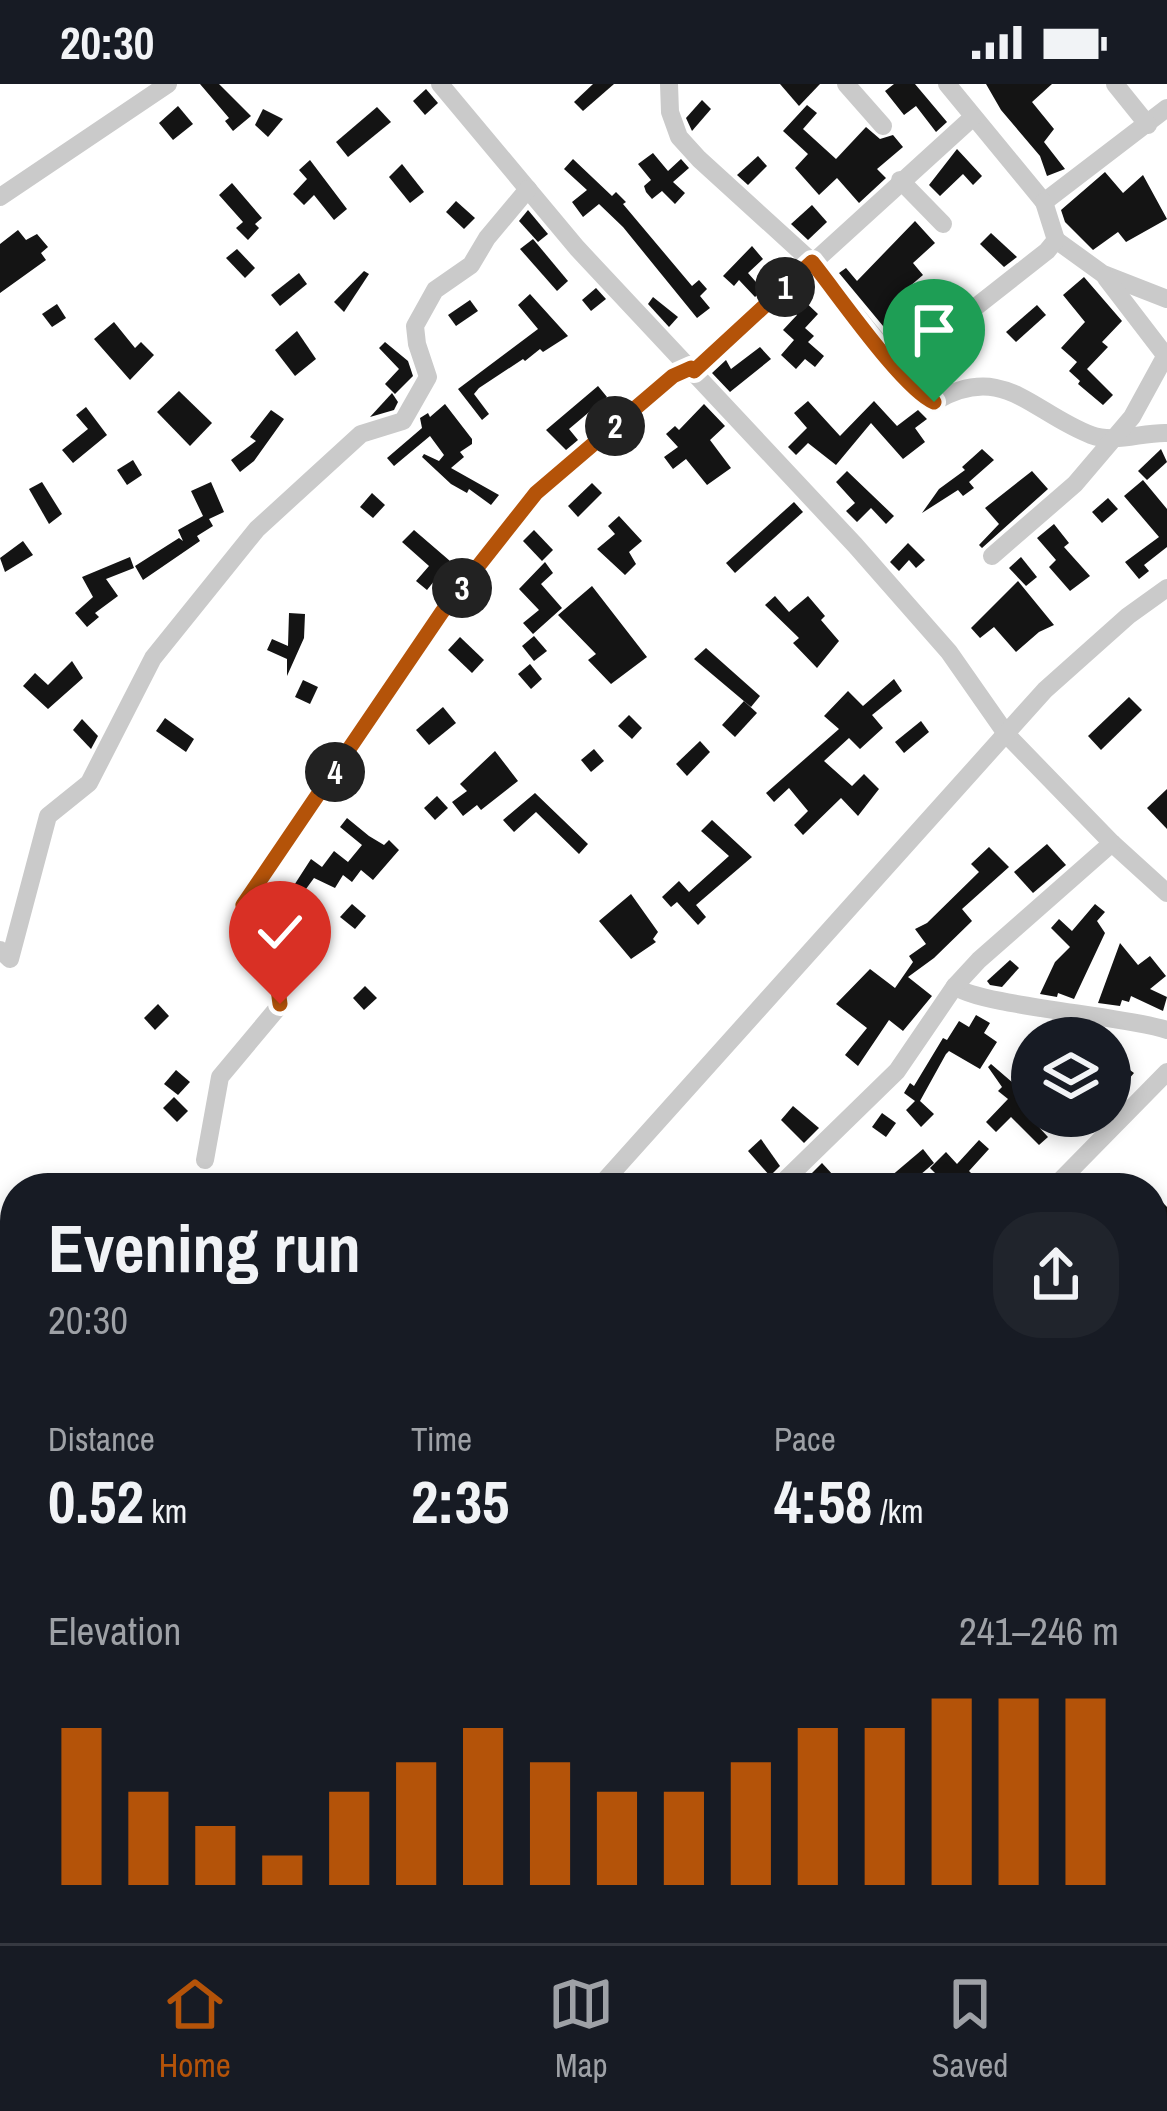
<!DOCTYPE html>
<html lang="en">
<head>
<meta charset="utf-8">
<style>
  :root { --surface:#171b24; --page:#20242c; --text:#f1f3f6; --muted:#9ea1a6; --line:#363941; --accent:#b45309 }
  body { margin:0; font-family:"Archivo Narrow",sans-serif; background:var(--page); color:var(--text); height:100vh; display:flex; flex-direction:column; font-size:45px; white-space:nowrap }
  * { box-sizing:border-box; margin:0 }
  p { font-size:39px; color:var(--muted) }
  .icon { flex:none; width:66px; height:66px; fill:none; stroke:currentColor; stroke-width:2; stroke-linecap:round; stroke-linejoin:round }
  .map { position:relative; flex:1; overflow:hidden }
  .drawer { position:absolute; left:0px; top:1089px; width:1167px; height:771px; display:flex; flex-direction:column; background:var(--surface); border-radius:48px 48px 0 0; box-shadow:0 6px 18px #0003 }
  .drawer>* { flex:none }
  .tools { position:absolute; left:1011px; top:933px; display:grid; gap:24px }
  .tools a { display:grid; place-items:center; width:120px; height:120px; border-radius:50%; background:var(--surface); box-shadow:0 6px 18px #0003; font-size:60px }
  .pin { position:absolute; display:grid; place-items:center; width:102px; height:102px; color:#fff; margin:-123px -51px; border-radius:50% 50% 50% 0; rotate:-45deg; box-shadow:0 0 12px #0007 }
  .pin .icon { rotate:45deg }
  .km { position:absolute; width:60px; height:60px; margin:-30px; border-radius:50%; background:#222; color:#fff; font-size:33px; line-height:60px; text-align:center }
  .round { display:grid; place-items:center; flex:none; width:126px; height:126px; border-radius:48px; background:var(--page) }
  .overview { display:flex; align-items:center; justify-content:space-between; height:204px; padding:0 48px }
  h1 { font-size:66px; font-weight:800; line-height:90px }
  .figures { display:grid; grid-template-columns:repeat(3,1fr); gap:18px; height:204px; padding:12px 48px }
  .figures div { display:grid; align-content:center }
  .figures b { font-size:60px; font-weight:800 }
  .figures small { font-size:33px; font-weight:400 }
  .figures p { font-size:33px }
  .chart { height:336px; padding:24px 48px }
  .chart p { display:flex; justify-content:space-between }
  .chart svg { width:100%; height:216px; margin-top:12px; stroke:var(--accent); stroke-width:6 }
  .status { display:flex; justify-content:space-between; align-items:center; height:84px; padding:0 60px; background:var(--surface); direction:ltr }
  .status svg { height:33px; fill:currentColor }
  .tabs { display:flex; justify-content:space-around; align-items:center; height:168px; border-top:3px solid var(--line); background:var(--surface); font-size:33px; color:var(--muted) }
  .tabs a { display:grid; justify-items:center; gap:6px }
  .tabs .selected { color:var(--accent) }
  .map>svg:first-child { display:block }
  .building { fill:#141414 }
  .lines { fill:none; stroke-linecap:round; stroke-linejoin:round }
  .minor { stroke:#cacaca; stroke-width:18 }
  .route-casing { stroke:#fff; stroke-width:24 }
  .route { stroke:#b45309; stroke-width:15 }
</style>
</head>
<body>
<div class="status"><b>20:30</b><svg viewBox="0 0 49 12"><path d="M0 12V9h3v3zM5 12V6h3v6zM10 12V3h3v9zM15 12V0h3v12zM26 1h20v11H26zM47 4h2v5h-2z"/></svg></div>
<div class="map">
<svg width="1167" height="1859" viewBox="0 0 1167 1859">
  <rect width="100%" height="100%" fill="#fff"/>
  <!-- building -->
  <g class="building">
    <path d="M200,0H219L251,32L233,47L225,37L229,34Z"/>
    <path d="M593,0H614L583,27L574,18Z"/>
    <path d="M780,0H820L799,22Z"/>
    <path d="M894,0H915L947,38L936,48L916,22L904,31L885,7Z"/>
    <path d="M986,0H1052L1032,18L1054,45L1044,58L1065,85L1047,92L1040,72L1001,26Z"/>
    <path d="M426,5L438,19L425,31L413,17Z"/>
    <path d="M702,16L711,25L692,47L686,34Z"/>
    <path d="M807,21L817,29L803,45L836,75L866,43L880,55L893,51L903,63L877,85L886,94L859,119L837,94L819,111L795,84L808,70L783,47Z"/>
    <path d="M178,22L193,40L173,56L159,39Z"/>
    <path d="M377,23L391,38L348,73L336,58Z"/>
    <path d="M263,25L283,35L268,53L255,41Z"/>
    <path d="M957,65L982,92L973,101L963,90L940,112L929,101Z"/>
    <path d="M653,69L668,87L681,75L689,84L673,98L685,109L675,120L662,107L652,115L646,108L644,102L651,96L638,80Z"/>
    <path d="M758,72L767,82L748,101L737,91Z"/>
    <path d="M573,75L612,112L616,108L626,118L623,120L692,202L699,196L707,205L700,212L710,224L697,234L623,143L599,120L583,133L572,118L587,106L564,85Z"/>
    <path d="M310,76L347,125L334,136L314,111L304,121L293,110L307,95L299,86Z"/>
    <path d="M402,80L424,108L410,119L389,93Z"/>
    <path d="M1105,88L1123,109L1143,91L1167,135L1126,158L1118,148L1093,166L1065,138L1061,126Z"/>
    <path d="M232,99L262,134L255,140L259,144L248,156L236,144L243,138L219,111Z"/>
    <path d="M456,117L475,134L464,145L446,128Z"/>
    <path d="M812,121L827,138L808,156L791,140Z"/>
    <path d="M528,126L548,150L538,158L519,137Z"/>
    <path d="M915,137L935,159L913,179L923,191L896,214L911,241L893,254L839,189L846,184L857,197Z"/>
    <path d="M18,146L26,156L37,150L48,163L41,169L46,176L0,209V160Z"/>
    <path d="M991,149L1017,173L1004,183L980,160Z"/>
    <path d="M533,155L568,197L557,207L520,165Z"/>
    <path d="M752,162L763,175L748,189L763,206L755,213L739,196L734,202L723,192Z"/>
    <path d="M237,165L255,184L245,194L226,174Z"/>
    <path d="M364,187L369,190L344,228L334,218Z"/>
    <path d="M299,189L307,200L280,222L271,211Z"/>
    <path d="M1084,193L1122,237L1102,258L1108,263L1087,285L1113,311L1103,321L1078,300L1080,297L1069,287L1077,278L1061,264L1085,238L1063,211Z"/>
    <path d="M596,204L606,215L591,227L582,216Z"/>
    <path d="M530,210L568,252L543,268L540,265L525,277L523,275L479,304L474,310L489,330L482,336L458,305L538,245L518,221Z"/>
    <path d="M798,211L818,230L805,244L814,252L808,258L824,272L815,283L805,275L796,285L781,271L794,256L783,246L797,231L789,219Z"/>
    <path d="M653,213L678,233L669,243L648,220Z"/>
    <path d="M470,216L478,227L456,242L448,231Z"/>
    <path d="M57,220L66,234L52,243L42,230Z"/>
    <path d="M1037,221L1046,231L1016,258L1006,248Z"/>
    <path d="M114,238L135,264L141,258L154,271L130,296L94,255Z"/>
    <path d="M297,247L316,275L295,292L275,266Z"/>
    <path d="M385,258L408,277L413,292L395,310L385,300L399,285L379,264Z"/>
    <path d="M760,263L771,275L730,308L712,289L726,276L731,285Z"/>
    <path d="M598,302L607,313L569,345L578,356L566,366L546,346Z"/>
    <path d="M179,307L212,339L190,362L157,328Z"/>
    <path d="M392,309L398,318L394,326L370,333Z"/>
    <path d="M808,317L840,352L874,317L897,342L918,326L927,335L915,344L925,358L903,375L871,339L836,381L808,359L796,371L788,363L807,344L794,329Z"/>
    <path d="M445,320L472,355V360L460,368L464,373L451,384L499,411L491,421L469,405L467,409L451,400L422,373L424,370L439,377L444,371L430,352L394,382L387,374L422,344L420,334L428,329L430,333Z"/>
    <path d="M704,320L725,342L710,356L731,384L707,401L686,375L673,385L664,373L678,363L666,350L675,342L679,346Z"/>
    <path d="M86,323L107,351L73,379L62,366L88,345L76,331Z"/>
    <path d="M271,326L284,335L254,377L240,388L231,376L256,357L250,353Z"/>
    <path d="M982,365L994,376L969,398L974,404L963,412L958,406L922,429L939,405L965,386L962,383Z"/>
    <path d="M1161,365L1167,378L1147,396L1138,387Z"/>
    <path d="M133,376L142,391L127,401L117,386Z"/>
    <path d="M847,387L894,432L886,440L871,424L857,438L846,427L855,419L836,398Z"/>
    <path d="M1032,387L1048,405L982,464L979,461L999,440L985,424Z"/>
    <path d="M1143,396L1167,425V463L1144,481L1149,487L1139,495L1125,478L1159,453L1124,412Z"/>
    <path d="M42,398L62,430L49,440L29,405Z"/>
    <path d="M211,398L224,428L209,435L213,442L197,452L200,457L143,496L135,482L179,454L183,457L178,446L203,432L191,407Z"/>
    <path d="M592,399L602,409L578,433L568,422Z"/>
    <path d="M372,409L385,421L373,434L360,423Z"/>
    <path d="M1108,414L1118,425L1102,439L1092,428Z"/>
    <path d="M794,418L803,428L735,489L726,479Z"/>
    <path d="M619,432L642,457L629,468L636,480L625,491L597,465L615,450L608,442Z"/>
    <path d="M1054,440L1069,459L1064,463L1090,492L1070,507L1049,483L1056,476L1037,454Z"/>
    <path d="M414,446L450,477L427,506L416,497L429,482L402,458Z"/>
    <path d="M534,446L553,466L542,477L523,457Z"/>
    <path d="M23,457L33,471L5,488L0,474Z"/>
    <path d="M908,459L925,476L916,484L909,476L899,487L890,478Z"/>
    <path d="M130,473L134,484L106,495L118,512L95,529L99,533L87,543L75,529L93,513L82,493Z"/>
    <path d="M1021,473L1037,493L1026,502L1009,484Z"/>
    <path d="M545,478L553,489L541,500L562,524L533,550L523,539L539,526L519,505Z"/>
    <path d="M1018,497L1054,541L1039,548L1016,568L994,543L980,554L971,544Z"/>
    <path d="M592,502L647,573L611,600L588,576L596,570L558,531Z"/>
    <path d="M775,512L789,528L808,512L825,532L821,536L839,557L817,584L793,559L799,554L765,521Z"/>
    <path d="M289,529L305,530L304,554L287,592V575L267,566L272,555L288,562Z"/>
    <path d="M534,552L547,567L534,577L522,562Z"/>
    <path d="M460,553L484,576L472,589L448,566Z"/>
    <path d="M706,564L760,612L751,623L694,575Z"/>
    <path d="M72,577L83,594L48,625L23,602L35,589L48,601Z"/>
    <path d="M530,580L542,595L531,605L518,590Z"/>
    <path d="M894,595L902,607L872,631L883,644L860,665L849,654L824,677L852,702L864,690L879,705L858,732L841,714L803,751L794,741L808,727L789,704L774,718L766,709L839,645L824,632L848,607L863,622Z"/>
    <path d="M303,596L318,603L310,620L295,613Z"/>
    <path d="M1129,613L1142,626L1101,666L1088,652Z"/>
    <path d="M744,617L757,629L735,653L722,641Z"/>
    <path d="M443,623L456,639L429,661L416,646Z"/>
    <path d="M629,631L642,644L632,655L618,642Z"/>
    <path d="M165,634L194,655L186,668L156,647Z"/>
    <path d="M82,635L98,652L91,665L73,646Z"/>
    <path d="M921,637L929,648L904,669L895,658Z"/>
    <path d="M700,657L710,668L687,692L676,680Z"/>
    <path d="M594,665L604,677L591,688L581,676Z"/>
    <path d="M495,667L518,697L481,726L477,721L463,732L452,718L467,707L460,700Z"/>
    <path d="M1167,705V745L1147,724Z"/>
    <path d="M535,709L588,760L579,770L536,728L514,748L503,736Z"/>
    <path d="M437,712L448,724L435,736L424,724Z"/>
    <path d="M347,734L369,752L384,761L389,756L399,766L373,796L361,786L352,798L343,791L335,804L314,794L290,827L275,812L282,803L291,806L311,775L322,783L334,767L348,778L362,761L340,743Z"/>
    <path d="M712,736L752,773L696,821L706,833L698,841L677,818L671,823L662,813L679,797L689,808L729,772L701,747Z"/>
    <path d="M1047,760L1066,781L1033,809L1014,788Z"/>
    <path d="M989,763L1009,783L962,825L972,837L934,874L908,893L932,912L903,947L889,936L858,982L845,971L867,944L836,920L870,885L895,904L913,878L909,872L926,860L915,845L927,839L979,788L971,780Z"/>
    <path d="M631,810L658,848L653,855L656,858L631,875L599,837Z"/>
    <path d="M352,820L366,832L355,845L340,833Z"/>
    <path d="M1095,820L1105,828L1097,837L1105,849L1074,915L1058,909L1057,913L1040,910L1055,878L1070,863L1051,844L1059,835L1072,847Z"/>
    <path d="M1120,859L1138,881L1150,872L1166,892L1150,905L1167,913L1163,927L1131,912L1129,918L1122,916L1120,922L1098,919Z"/>
    <path d="M1010,876L1019,884L1002,903L990,901L987,897Z"/>
    <path d="M365,902L377,914L364,926L353,914Z"/>
    <path d="M158,920L169,932L155,946L144,934Z"/>
    <path d="M976,931L990,939L984,949L997,958L980,985L949,967L946,970L920,1017L934,1030L921,1043L906,1026L915,1017L904,1009L910,999L914,1002L943,954L947,956L959,937L969,943Z"/>
    <path d="M1110,977L1118,981L1119,978L1134,989L1110,1017Z"/>
    <path d="M991,980L1019,1004L1032,989V1032H1044L1036,1040L1048,1053L1039,1061L1011,1033L996,1048L986,1038L1008,1015L998,1007L1002,1003L988,983Z"/>
    <path d="M176,986L190,998L178,1011L164,1000Z"/>
    <path d="M174,1013L188,1027L177,1038L163,1024Z"/>
    <path d="M793,1022L819,1044L804,1059L781,1036Z"/>
    <path d="M882,1029L896,1039L886,1053L872,1043Z"/>
    <path d="M761,1055L780,1082L770,1092L748,1067Z"/>
    <path d="M979,1056L989,1065L969,1087L986,1104H963L957,1097L950,1104L930,1084L946,1068L957,1080Z"/>
    <path d="M923,1065L934,1079L905,1104H877Z"/>
    <path d="M822,1079L845,1104H824L811,1090Z"/>
    <path d="M1152,1107L1167,1123V1143L1152,1126Z"/>
    <path d="M1152,1228L1167,1245V1279H1163L1152,1266Z"/>
    <path d="M1167,1321V1340L1156,1349L1167,1376V1393L1160,1398L1152,1387V1333Z"/>
    <path d="M1152,1496L1161,1507L1167,1502V1537L1152,1550V1534L1160,1527L1152,1519Z"/>
    <path d="M1152,1591L1167,1608V1618L1152,1633Z"/>
    <path d="M1167,1694V1751L1152,1735V1708Z"/>
    <path d="M607,1845H613L623,1859H586Z"/>
    <path d="M754,1845H794L802,1859H728Z"/>
    <path d="M839,1845H866L875,1859H855L850,1852L841,1859H819Z"/>
  </g>
  <g class="lines">
    <!-- minor -->
    <g class="minor">
      <path d="M440,0L577,164L855,461L949,568L1007,651L1112,759L1167,809"/>
      <path d="M669,0L670,28L679,53L699,75L812,178L925,314L934,318C1003,277 1031,328 1091,351C1115,360 1142,348 1167,349"/>
      <path d="M846,0L883,42"/>
      <path d="M947,0L1044,118L1167,24"/>
      <path d="M1115,0L1148,41"/>
      <path d="M900,96L943,140"/>
      <path d="M0,113L168,0"/>
      <path d="M1056,156L1103,190L1167,215"/>
      <path d="M1106,194L1165,271"/>
      <path d="M898,284L1047,167L1056,156L1044,118"/>
      <path d="M694,287L972,34"/>
      <path d="M992,472L1075,400L1132,333L1167,269"/>
      <path d="M0,866L10,875L48,732L89,699L153,574L257,445L361,350L403,337L428,293L417,260L415,242L435,206L471,181L487,154L528,105"/>
      <path d="M955,902C975,921 1126,932 1167,946"/>
      <path d="M205,1076L220,993L281,920L273,868L243,821L443,528L536,409L673,292L691,284"/>
      <path d="M598,1104L1045,606L1128,532L1167,504"/>
      <path d="M777,1104L897,987L955,902L979,876L1112,759"/>
      <path d="M1053,1104L1167,988"/>
      <path d="M1152,1200L1167,1188"/>
      <path d="M1152,1302L1167,1292"/>
      <path d="M1155,1427L1167,1441"/>
      <path d="M1152,1676L1167,1663"/>
      <path d="M0,1766L15,1749"/>
      <path d="M1152,1792L1167,1776"/>
      <path d="M1152,1805L1167,1818"/>
      <path d="M221,1859L239,1845"/>
    </g>
  </g>
  <g class="lines">
    <!-- route casing -->
    <g class="route-casing">
      <path id="route" d="M280,920L273,868L243,821L442,528L536,409L673,292L691,284L694,287L812,178C837,209 903,305 934,318"/>
    </g>
    <!-- route -->
    <use href="#route" class="route"/>
  </g>
</svg>
<div class="tools">
<a><svg class="icon" aria-label="layers" viewBox="0 0 24 24"><path d="M12 4l9 5-9 5-9-5zM3 14l9 5 9-5"/></svg></a>
</div>
<div class="pin" style="left:934px;top:318px;background:#1e9e55"><svg class="icon" aria-label="arrive" viewBox="0 0 24 24"><path d="M6 21V4h12l-3 4 3 4H6"/></svg></div>
<div class="pin" style="left:280px;top:920px;background:#d93025"><svg class="icon" aria-label="check" viewBox="0 0 24 24"><path d="M5 12l5 5 9-10"/></svg></div>
<b class="km" style="left:785px;top:203px">1</b>
<b class="km" style="left:615px;top:342px">2</b>
<b class="km" style="left:462px;top:504px">3</b>
<b class="km" style="left:335px;top:688px">4</b>
<section class="drawer">
<div class="overview"><div><h1>Evening run</h1><p>20:30</p></div><a class="round"><svg class="icon" aria-label="share" viewBox="0 0 24 24"><path d="M12 15V3M7 8l5-5 5 5M5 13v7h14v-7"/></svg></a></div>
<div class="figures">
<div><p>Distance</p><b>0.52<small> km</small></b></div>
<div><p>Time</p><b>2:35</b></div>
<div><p>Pace</p><b>4:58<small> /km</small></b></div>
</div>
<div class="chart"><p><span>Elevation</span>241–246 m</p>
<svg viewBox="0 0 160 44" preserveAspectRatio="none"><path d="M5 44V12M15 44V25M25 44V32M35 44V38M45 44V25M55 44V19M65 44V12M75 44V19M85 44V25M95 44V25M105 44V19M115 44V12M125 44V12M135 44V6M145 44V6M155 44V6"/></svg>
</div>
</section>
</div>
<nav class="tabs">
<a class="selected"><svg class="icon" aria-label="home" viewBox="0 0 24 24"><path d="M3 11l9-7 9 7M6 9v11h12V9"/></svg>Home</a>
<a><svg class="icon" aria-label="map" viewBox="0 0 24 24"><path d="M3 6l6-2 6 2 6-2v14l-6 2-6-2-6 2zM9 4v14M15 6v14"/></svg>Map</a>
<a><svg class="icon" aria-label="saved" viewBox="0 0 24 24"><path d="M7 4h10v16l-5-4-5 4z"/></svg>Saved</a>
</nav>
</body>
</html>
